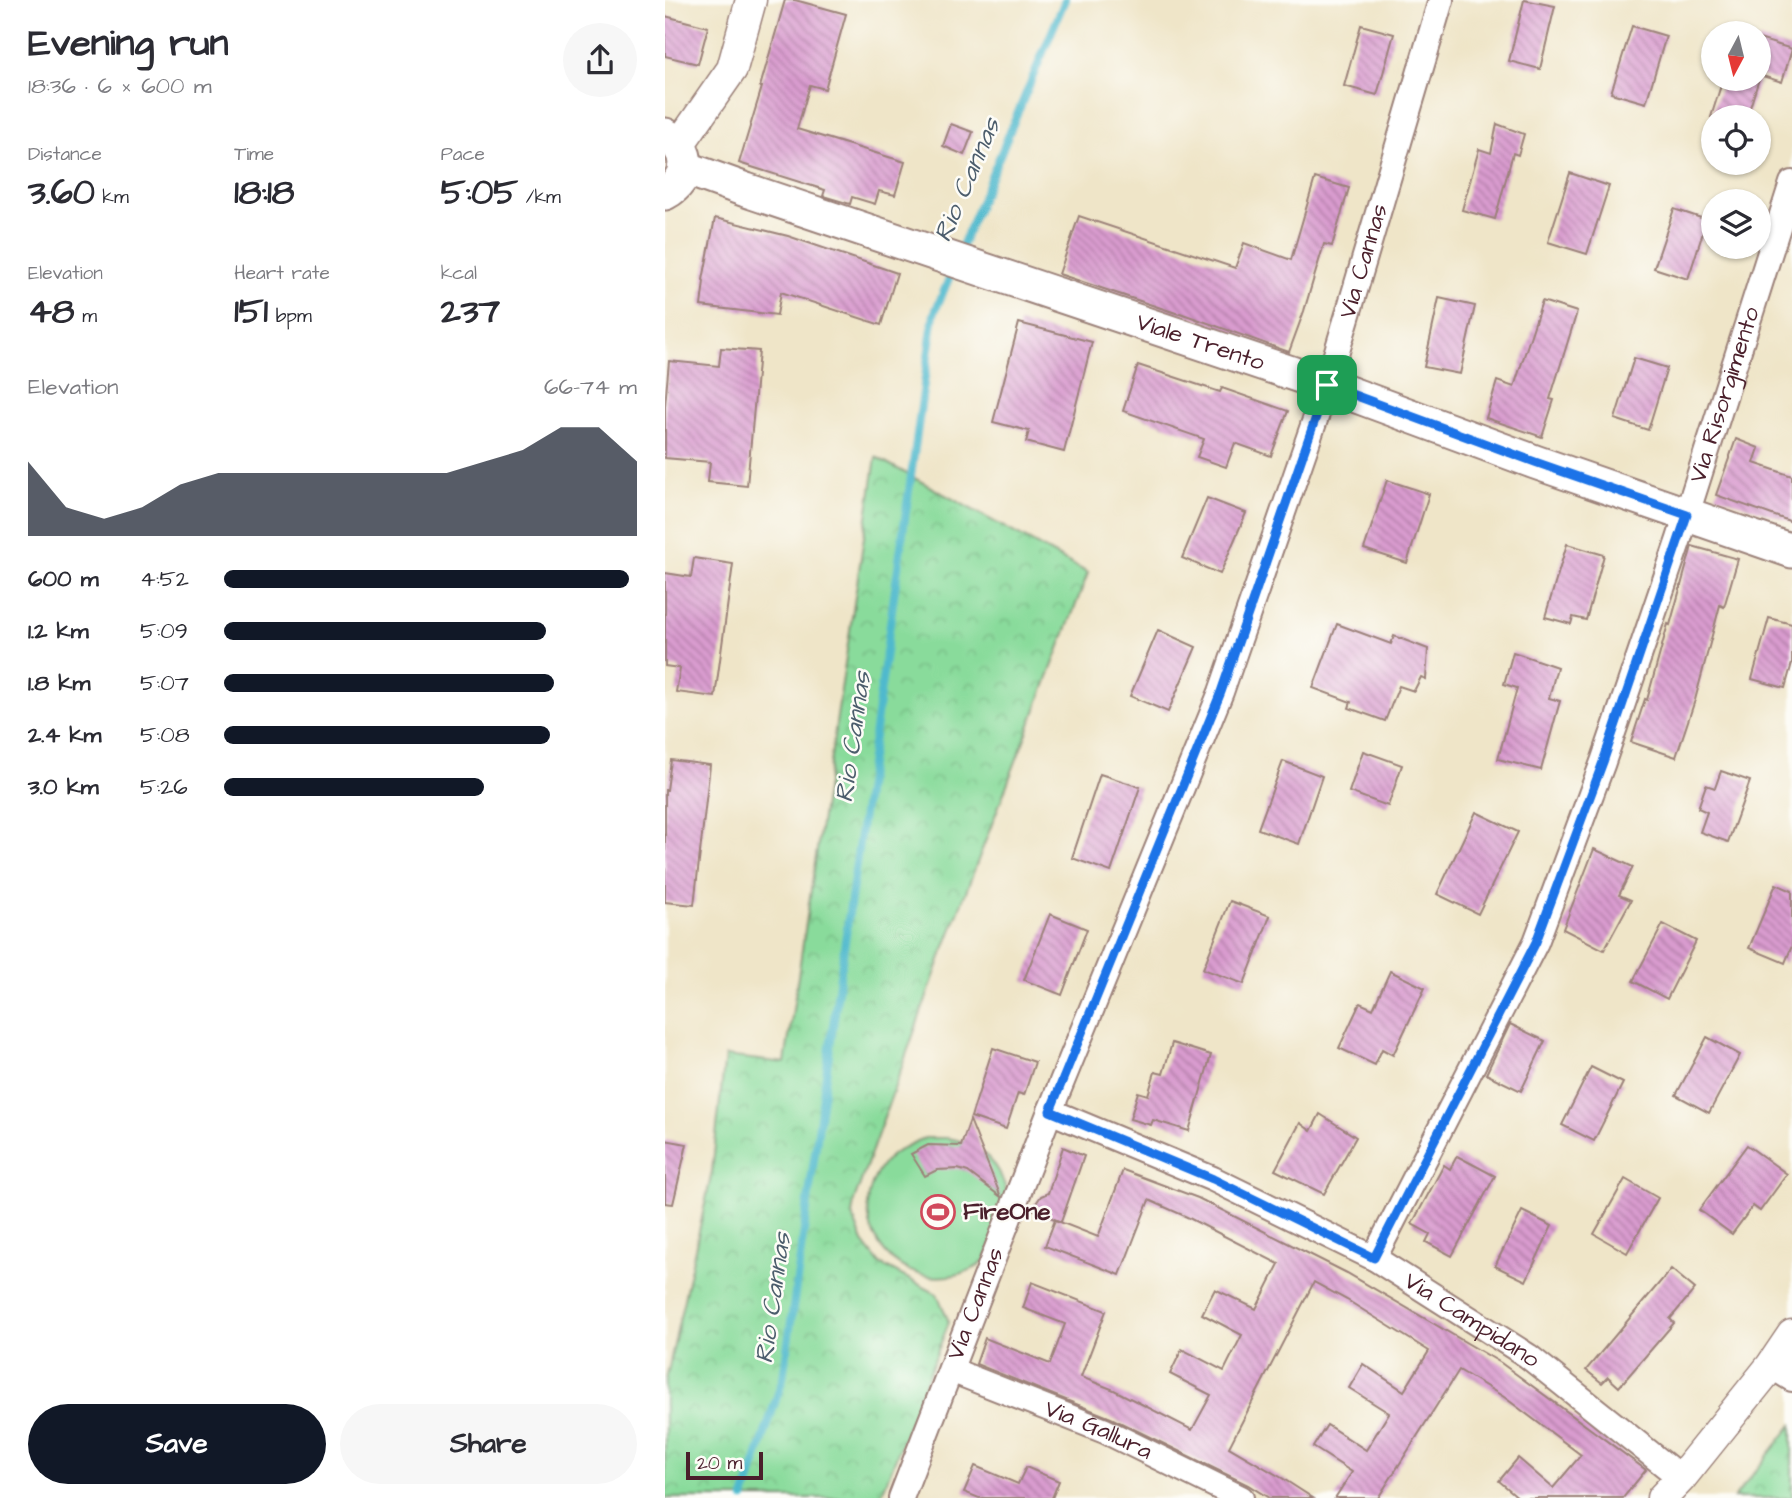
<!DOCTYPE html>
<html lang="en">
<head>
<meta charset="utf-8">
<style>
  :root { --surface:#fff; --page:#f7f7f7; --text:#2b2b33; --muted:#7c7c81; --accent:#111827 }
  body { margin:0; font-family:"Architects Daughter",sans-serif; background:var(--page); color:var(--text); height:100vh; display:flex; flex-direction:column; font-size:26px; white-space:nowrap }
  * { box-sizing:border-box; margin:0 }
  p { font-size:23px; color:var(--muted) }
  .icon { flex:none; width:38px; height:38px; fill:none; stroke:currentColor; stroke-width:2; stroke-linecap:round; stroke-linejoin:round }
  .map { position:relative; flex:1; overflow:hidden }
  .side { display:flex; flex-direction:column; background:var(--surface); width:665px }
  .side>* { flex:none }
  .needle { width:46px; rotate:187deg }
  .controls { position:absolute; left:1036px; top:21px; display:grid; gap:14px }
  .controls a { display:grid; place-items:center; width:70px; height:70px; border-radius:50%; background:var(--surface); box-shadow:0 2px 5px #0004; font-size:35px }
  .scale { position:absolute; left:21px; bottom:18px; width:77px; box-sizing:border-box; padding-left:7px; border:4px solid #4a1f2b; border-top:0; font-size:19px; line-height:24px; white-space:nowrap; color:#4a1f2b; -webkit-text-stroke:5px #fdfcf7; paint-order:stroke }
  .pin { position:absolute; display:grid; place-items:center; width:60px; height:60px; color:#fff; margin:-30px; border-radius:14px; box-shadow:0 4px 10px #0006 }
  .round { display:grid; place-items:center; flex:none; width:74px; height:74px; border-radius:37px; background:var(--page) }
  .head { display:flex; align-items:center; justify-content:space-between; height:119px; padding:0 28px }
  h1 { font-size:38px; font-weight:800; line-height:52px }
  .figures { display:grid; grid-template-columns:repeat(3,1fr); gap:10px; height:119px; padding:7px 28px }
  .figures div { display:grid; align-content:center }
  .figures b { font-size:35px; font-weight:800 }
  .figures small { font-size:19px; font-weight:400 }
  .figures p { font-size:19px }
  .chart { height:196px; padding:14px 28px }
  .chart p { display:flex; justify-content:space-between }
  .chart svg { width:100%; height:126px; margin-top:7px; fill:var(--accent); opacity:.7 }
  .action { display:flex; gap:14px; margin-top:auto; padding:14px 28px }
  .action a { flex:1; height:80px; border-radius:42px; background:var(--accent); color:#fff; font-size:28px; font-weight:800; line-height:80px; text-align:center }
  .action a+a { background:var(--page); color:var(--text) }
  ul { padding:0 28px; list-style:none; font-size:23px }
  li { display:grid; grid-template-columns:112px 84px 1fr; align-items:center; height:52px }
  li i { height:18px; border-radius:9px; background:var(--accent) }
  main { display:flex; flex:1; min-height:0 }
  .map>svg:first-child { display:block }
  .green { fill:#89db9b; stroke:#6a7d63; stroke-width:2 }
  .park { fill:url(#park-crowns); stroke:#6a7d63; stroke-width:2 }
  .lines { fill:none; stroke-linecap:round; stroke-linejoin:round }
  .stream { stroke:#50b9cd; stroke-width:8 }
  .building { fill:url(#building-back-hatch) }
  .minor-casing { stroke:#9c827a; stroke-width:28 }
  .tertiary-casing { stroke:#9c827a; stroke-width:33 }
  .secondary-casing { stroke:#9c827a; stroke-width:37 }
  .minor { stroke:#fff; stroke-width:24 }
  .tertiary { stroke:#fff; stroke-width:30 }
  .secondary { stroke:#fff; stroke-width:33 }
  .route-casing { stroke:#fff; stroke-width:14 }
  .route { stroke:#1a73e8; stroke-width:9 }
  .labels { text-anchor:middle; dominant-baseline:central; stroke-width:5; stroke-linejoin:round; paint-order:stroke }
  .street-label { font-size:24px; fill:#4a1f2b; stroke:#fdfcf7 }
  .poi-label { font-size:24px; font-weight:bold; fill:#4a1f2b; stroke:#fdfcf7; text-anchor:start }
  .water-label { font-size:26px; font-style:italic; fill:#4c5d6c; stroke:#fdfcf7 }
</style>
</head>
<body>
<main>
<section class="side">
<div class="head"><div><h1>Evening run</h1><p>18:36 · 6 × 600 m</p></div><a class="round"><svg class="icon" aria-label="share" viewBox="0 0 24 24"><path d="M12 15V3M7 8l5-5 5 5M5 13v7h14v-7"/></svg></a></div>
<div class="figures">
<div><p>Distance</p><b>3.60<small> km</small></b></div>
<div><p>Time</p><b>18:18</b></div>
<div><p>Pace</p><b>5:05<small> /km</small></b></div>
</div>
<div class="figures">
<div><p>Elevation</p><b>48<small> m</small></b></div>
<div><p>Heart rate</p><b>151<small> bpm</small></b></div>
<div><p>kcal</p><b>237</b></div>
</div>
<div class="chart"><p><span>Elevation</span>66–74 m</p>
<svg viewBox="0 0 160 44" preserveAspectRatio="none"><path d="M0 44V18L10 34L20 38L30 34L40 26L50 22L60 22L70 22L80 22L90 22L100 22L110 22L120 18L130 14L140 6L150 6L160 18V44z"/></svg>
</div>
<ul>
<li><b>600 m</b>4:52<i style="width:98%"></i></li>
<li><b>1.2 km</b>5:09<i style="width:78%"></i></li>
<li><b>1.8 km</b>5:07<i style="width:80%"></i></li>
<li><b>2.4 km</b>5:08<i style="width:79%"></i></li>
<li><b>3.0 km</b>5:26<i style="width:63%"></i></li>
</ul>
<div class="action"><a>Save</a><a>Share</a></div>
</section>
<div class="map">
<svg width="1127" height="1498" viewBox="0 0 1127 1498">
  <defs>
    <pattern id="park-crowns" width="20" height="18" patternUnits="userSpaceOnUse" patternTransform="scale(1.75)"><rect width="20" height="18" fill="#89db9b"/><path d="M2 6a3 3 0 1 1 6 0M12 15a3 3 0 1 1 6 0" fill="none" stroke="#78bc86"/></pattern>
    <pattern id="building-back-hatch" width="6" height="6" patternUnits="userSpaceOnUse" patternTransform="scale(1.75)"><rect width="6" height="6" fill="#d99bcf"/><path d="M-1 5l2 2M0 0l6 6M5-1l2 2" fill="none" stroke="#b27ea8"/></pattern>
  </defs>
  <rect width="100%" height="100%" fill="#fdfcf7"/>
  <filter id="ink" filterUnits="userSpaceOnUse"><feTurbulence type="fractalNoise" baseFrequency=".0143" numOctaves="2"/><feDisplacementMap in="SourceGraphic" scale="14" xChannelSelector="R" yChannelSelector="G"/><feConvolveMatrix kernelMatrix="1 2 1 2 8 2 1 2 1" color-interpolation-filters="sRGB"/></filter>
  <filter id="wash" filterUnits="userSpaceOnUse"><feTurbulence type="fractalNoise" baseFrequency=".00686" numOctaves="4" result="noise"/><feDisplacementMap in="SourceGraphic" scale="28" xChannelSelector="R" yChannelSelector="G"/><feGaussianBlur stdDeviation="1.57" result="paint"/><feColorMatrix in="noise" values="0 0 0 0 0 0 0 0 0 0 0 0 0 0 0 0 0 1.4 0 .05"/><feComposite in="paint" operator="in"/></filter>
  <g filter="url(#wash)">
    <rect width="100%" height="100%" fill="#efe5c8"/>
    <!-- green -->
    <path class="green" d="M260,1138C267,1138 274,1138 281,1138C305,1140 331,1158 338,1181C340,1187 344,1195 342,1201C341,1208 337,1215 334,1221C331,1230 324,1255 319,1261C313,1268 299,1273 290,1275C224,1289 177,1216 219,1163C230,1150 245,1144 260,1138Z"/>
    <!-- park -->
    <g class="park">
      <path d="M211,457L423,573L276,957L189,1201L187,1215L198,1242L215,1264L272,1294L284,1322L215,1498H0V1385L47,1172L60,1056L120,1063Z"/>
      <path d="M1127,1425V1498H1069Z"/>
    </g>
    <g class="lines">
      <!-- stream -->
      <g class="stream">
        <path d="M294,253L400,0"/>
        <path d="M79,1498L118,1378L269,314L288,269"/>
      </g>
    </g>
    <g id="blocks">
      <!-- building -->
      <g class="building">
        <path d="M120,0H130L181,14L160,89L145,85L132,129L240,162L230,195L214,191L210,204L187,197L185,204L158,196L160,190L74,163L97,87H95Z"/>
        <path d="M859,0L890,6L875,69L844,61Z"/>
        <path d="M0,16L43,27L33,64L0,56Z"/>
        <path d="M696,25L729,34L712,95L679,86Z"/>
        <path d="M967,26L1001,36L981,103L946,93Z"/>
        <path d="M1094,39L1127,49L1117,82L1094,75Z"/>
        <path d="M1058,79H1094L1082,117H1046Z"/>
        <path d="M286,124L308,132L299,155L278,146Z"/>
        <path d="M832,124L859,134L853,155L848,153L830,219L797,210L814,149L826,153Z"/>
        <path d="M905,173L944,186L922,254L883,242Z"/>
        <path d="M650,178L684,188L667,246L659,244L639,311L624,352L515,313L514,314L394,274L414,216L570,268L579,243L626,260Z"/>
        <path d="M1009,209L1042,220L1023,279L989,268Z"/>
        <path d="M50,218L123,236L232,273L216,325L116,292L112,315L36,306L39,281L38,280Z"/>
        <path d="M774,298L810,306L795,374L759,367Z"/>
        <path d="M877,301L912,312L885,399L889,400L877,437L821,418L832,381L849,387Z"/>
        <path d="M354,323L427,342L399,452L361,442L364,431L328,422Z"/>
        <path d="M56,348L94,351L82,486L43,482L45,462L0,458V406L4,361L54,366Z"/>
        <path d="M969,358L1002,368L983,430L950,419Z"/>
        <path d="M473,365L555,392L557,388L623,411L606,456L570,443L561,467L532,457L539,439L458,411Z"/>
        <path d="M1071,439L1094,448L1089,463L1127,476V522L1051,495Z"/>
        <path d="M722,480L764,494L742,563L699,549Z"/>
        <path d="M542,498L581,513L555,574L517,558Z"/>
        <path d="M902,544L939,555L921,620L908,617L906,624L880,617Z"/>
        <path d="M1027,546L1073,559L1059,607L1055,605L1030,700L1011,757L966,742L980,699L982,700L1003,624L1005,625Z"/>
        <path d="M29,558L68,564L50,697L11,692L15,668L0,666V573L26,577Z"/>
        <path d="M1104,618L1127,624V663L1120,688L1087,679Z"/>
        <path d="M672,624L726,644L729,636L763,649L761,679L756,677L749,691L734,686L720,721L684,708L686,702L648,688Z"/>
        <path d="M493,630L531,647L503,712L465,696Z"/>
        <path d="M848,652L892,667L884,698L895,701L876,770L833,759L852,688L839,684Z"/>
        <path d="M698,751L737,765L723,806L684,792Z"/>
        <path d="M6,760L45,765L29,905L0,902V790H2Z"/>
        <path d="M618,761L657,776L634,844L593,829Z"/>
        <path d="M1056,771L1085,781L1063,842L1035,832L1042,812L1033,808L1041,785L1050,788Z"/>
        <path d="M435,774L475,787L446,872L407,858Z"/>
        <path d="M811,812L853,832L813,914L772,894Z"/>
        <path d="M929,849L968,867L954,895L966,900L939,950L898,929Z"/>
        <path d="M1111,884L1127,891V946L1120,963L1084,948Z"/>
        <path d="M565,901L605,916L579,984L538,969Z"/>
        <path d="M385,914L422,929L397,995L359,980Z"/>
        <path d="M998,924L1031,941L1002,999L968,981Z"/>
        <path d="M725,971L760,988L728,1055L717,1049L710,1065L674,1048L695,1003L708,1009Z"/>
        <path d="M845,1024L880,1041L856,1091L821,1074Z"/>
        <path d="M1042,1037L1075,1055L1044,1113L1011,1095Z"/>
        <path d="M507,1043L546,1055L524,1131L488,1120L486,1125L465,1119L473,1092L483,1095L490,1072L498,1074Z"/>
        <path d="M328,1048L370,1062L359,1095L353,1093L341,1129L306,1117Z"/>
        <path d="M926,1067L958,1083L929,1141L897,1125Z"/>
        <path d="M655,1114L691,1137L659,1194L610,1170L635,1123L646,1131Z"/>
        <path d="M305,1120L336,1197L303,1172L293,1169L272,1170L260,1176L246,1154L263,1145L296,1146Z"/>
        <path d="M0,1140L22,1144L8,1204L0,1203Z"/>
        <path d="M1082,1145L1122,1174L1095,1211L1088,1206L1067,1234L1034,1210Z"/>
        <path d="M398,1147L419,1156L396,1222L367,1209L376,1196L383,1193Z"/>
        <path d="M792,1156L830,1176L787,1256L761,1242L765,1234L747,1224L779,1165L785,1169Z"/>
        <path d="M458,1170L533,1198L682,1273L836,1363L981,1470L958,1498H854L834,1481L853,1458L888,1488L916,1455L839,1397L794,1370L713,1498H670L687,1472L648,1447L662,1425L701,1450L724,1413L684,1388L698,1364L739,1391L764,1351L682,1300L649,1282L564,1447L617,1478L648,1498H604L583,1485L446,1418L311,1364L320,1338L385,1364L400,1324L358,1308L367,1282L441,1311L416,1377L449,1390L527,1430L546,1395L505,1374L517,1349L559,1371L577,1335L537,1314L550,1289L591,1309L614,1264L522,1217L484,1200L455,1275L380,1246L390,1220L433,1237Z"/>
        <path d="M960,1179L993,1198L962,1253L929,1234Z"/>
        <path d="M857,1211L887,1226L861,1281L830,1266Z"/>
        <path d="M1006,1269L1030,1289L1005,1319L1009,1323L954,1387L943,1377L937,1383L921,1370Z"/>
        <path d="M310,1466L353,1484L361,1467L394,1481L387,1498H314L299,1492Z"/>
      </g>
    </g>
  </g>
  <g filter="url(#ink)">
    <use href="#blocks" fill-opacity="0" stroke="#9c827a" stroke-width="2"/>
    <g class="lines">
      <!-- minor casing -->
      <g class="minor-casing">
        <g id="minor">
          <path id="s1" d="M385,1111L548,1179L709,1258L863,1356L1016,1478"/>
          <path id="s2" d="M709,1258L871,942L938,762L1014,539L1127,183"/>
          <path d="M1106,1366L1127,1379"/>
          <path id="s3" d="M286,1370L440,1431L576,1498"/>
          <path id="s4" d="M236,1498L385,1111L556,692L662,385L776,0"/>
        </g>
      </g>
      <!-- tertiary casing -->
      <g class="tertiary-casing">
        <g id="tertiary">
          <path d="M14,145L67,69L86,0"/>
          <path d="M997,1498L1016,1478L1106,1366L1127,1335"/>
        </g>
      </g>
      <!-- secondary casing -->
      <g class="secondary-casing">
        <g id="secondary">
          <path d="M0,135C27,149 26,179 0,193"/>
          <path id="s5" d="M20,168L81,190L662,385L870,462L1127,551"/>
        </g>
      </g>
      <!-- minor -->
      <use href="#minor" class="minor"/>
      <!-- tertiary -->
      <use href="#tertiary" class="tertiary"/>
      <!-- secondary -->
      <use href="#secondary" class="secondary"/>
    </g>
  </g>
  <g class="lines" filter="url(#ink)">
    <!-- route casing -->
    <g class="route-casing">
      <path id="route" d="M662,385L870,462L1022,515L938,762L871,942L709,1258L548,1179L385,1111L556,692Z"/>
    </g>
    <!-- route -->
    <use href="#route" class="route"/>
  </g>
  <!-- icons -->
  <defs>
    <g id="stadium-ring" transform="scale(1.75)"><circle r="9.5" fill="#fdfcf7" stroke="#d1495b" stroke-width="1.5"/><path d="M0-5a6.5 5 0 1 0 0 10a6.5 5 0 1 0 0-10ZM-3.5-1.8h7v3.6h-7Z" fill="#d1495b"/></g>
  </defs>
  <g fill-rule="evenodd">
    <use href="#stadium-ring" x="273" y="1212"/>
  </g>
  <g class="labels">
    <!-- street labels -->
    <g class="street-label">
      <text stroke="none"><textPath href="#s4" startOffset="1321">Via Cannas</textPath></text>
      <text stroke="none"><textPath href="#s5" startOffset="544">Viale Trento</textPath></text>
      <text stroke="none"><textPath href="#s2" startOffset="934">Via Risorgimento</textPath></text>
      <text stroke="none"><textPath href="#s4" startOffset="208">Via Cannas</textPath></text>
      <text stroke="none"><textPath href="#s1" startOffset="472">Via Campidano</textPath></text>
      <text stroke="none"><textPath href="#s3" startOffset="159">Via Gallura</textPath></text>
    </g>
    <!-- poi labels -->
    <g class="poi-label">
      <text x="298" y="1212">FireOne</text>
    </g>
    <!-- water labels -->
    <g class="water-label">
      <text transform="translate(302 180) rotate(-67)">Rio Cannas</text>
      <text transform="translate(188 737) rotate(-82)">Rio Cannas</text>
      <text transform="translate(108 1298) rotate(-82)">Rio Cannas</text>
    </g>
  </g>
</svg>
<div class="controls">
<a><svg class="needle" viewBox="-14 -14 28 28"><path d="M0-13l5 13h-10z" fill="#e53935"/><path d="M0 13l5-13h-10z" fill="#7c7c81"/></svg></a>
<a><svg class="icon" aria-label="locate" viewBox="0 0 24 24"><circle cx="12" cy="12" r="6"/><path d="M12 2v4M12 18v4M2 12h4M18 12h4"/></svg></a>
<a><svg class="icon" aria-label="layers" viewBox="0 0 24 24"><path d="M12 4l9 5-9 5-9-5zM3 14l9 5 9-5"/></svg></a>
</div>
<div class="scale">20 m</div>
<div class="pin" style="left:662px;top:385px;background:#1e9e55"><svg class="icon" aria-label="arrive" viewBox="0 0 24 24"><path d="M6 21V4h12l-3 4 3 4H6"/></svg></div>
</div>
</main>
</body>
</html>
